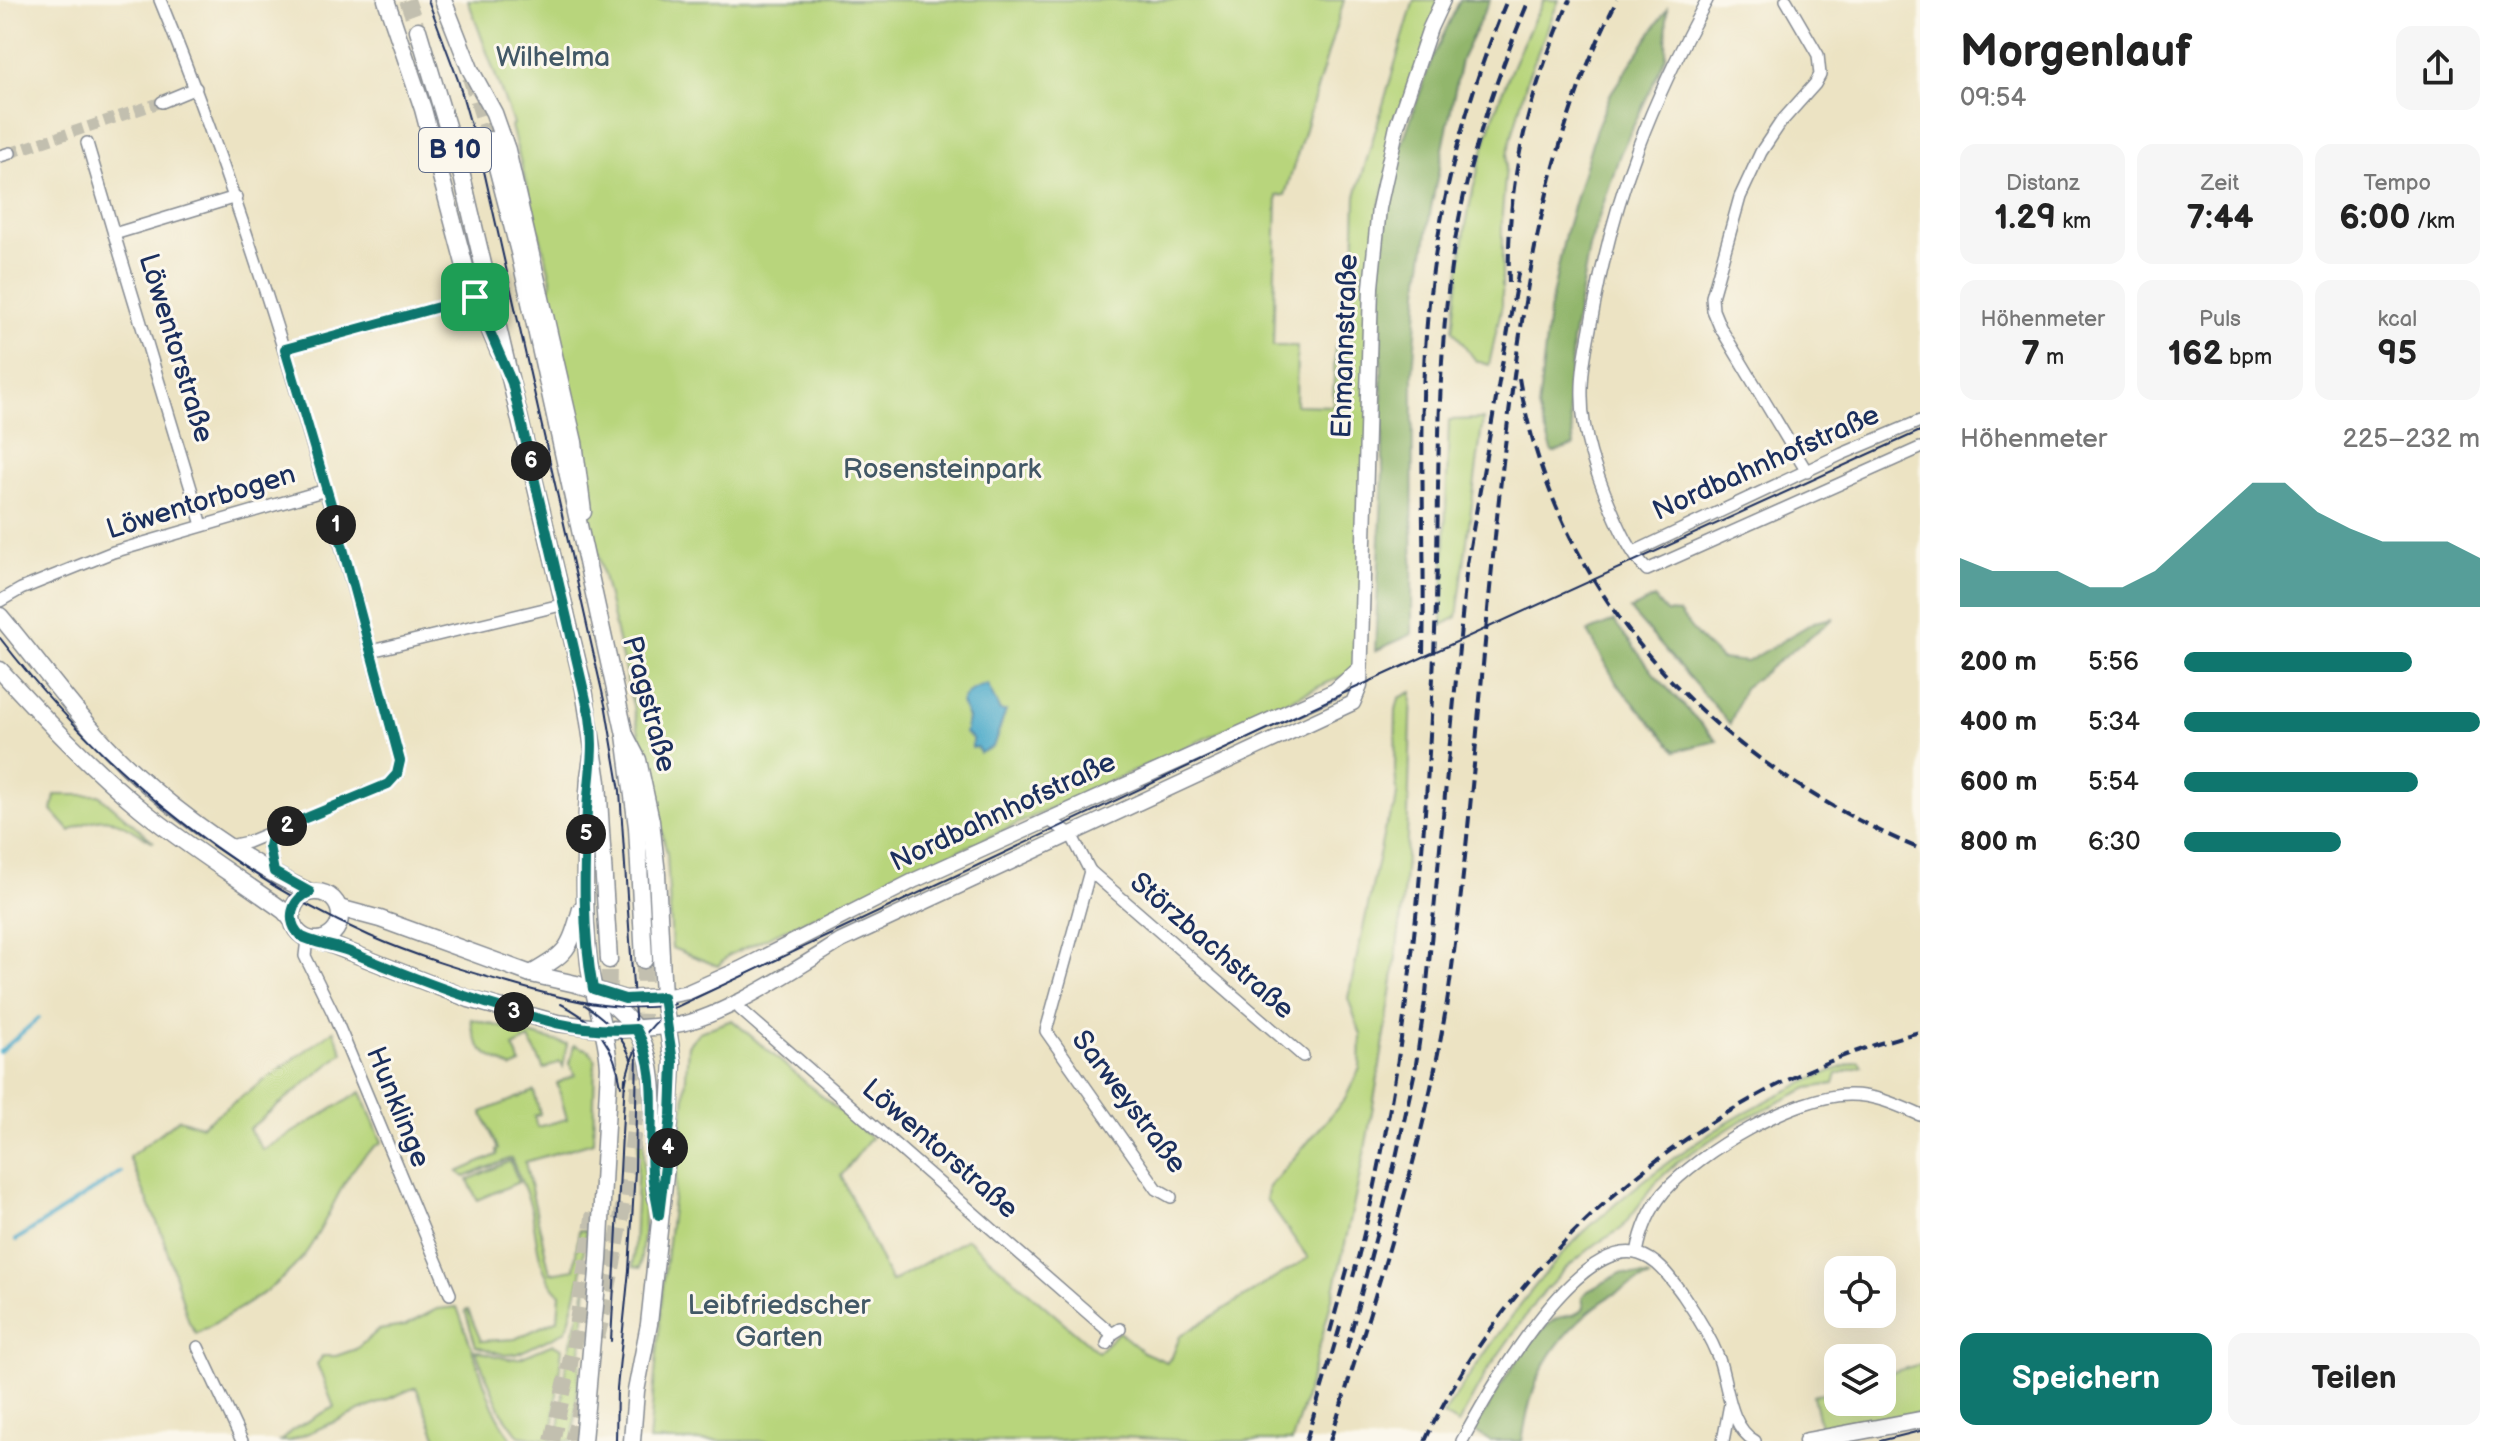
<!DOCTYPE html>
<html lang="de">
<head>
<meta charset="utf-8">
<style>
  :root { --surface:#fff; --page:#f6f6f6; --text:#222; --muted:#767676; --accent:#0f766e }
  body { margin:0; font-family:"Balsamiq Sans",sans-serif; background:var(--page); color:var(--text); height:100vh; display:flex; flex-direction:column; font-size:30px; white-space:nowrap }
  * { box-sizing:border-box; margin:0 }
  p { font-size:26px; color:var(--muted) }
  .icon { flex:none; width:44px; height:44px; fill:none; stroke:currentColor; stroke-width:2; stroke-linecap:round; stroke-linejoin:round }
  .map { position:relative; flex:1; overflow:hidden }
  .details { display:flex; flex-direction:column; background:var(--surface); width:600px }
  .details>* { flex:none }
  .fabs { position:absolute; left:1824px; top:1256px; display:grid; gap:16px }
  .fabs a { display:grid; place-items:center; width:72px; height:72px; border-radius:16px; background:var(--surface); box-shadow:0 8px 32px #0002; font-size:40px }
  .pin { position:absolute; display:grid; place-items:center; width:68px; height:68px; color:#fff; margin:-34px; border-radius:16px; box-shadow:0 4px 12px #0006 }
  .km { position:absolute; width:40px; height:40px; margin:-20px; border-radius:50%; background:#222; color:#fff; font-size:22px; line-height:40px; text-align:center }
  .round { display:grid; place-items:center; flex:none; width:84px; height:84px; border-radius:16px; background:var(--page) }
  .summary { display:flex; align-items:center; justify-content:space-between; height:136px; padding:0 40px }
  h1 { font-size:44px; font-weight:600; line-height:60px }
  .metrics { display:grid; grid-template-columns:repeat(3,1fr); gap:12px; height:136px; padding:8px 40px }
  .metrics div { display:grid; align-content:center; border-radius:16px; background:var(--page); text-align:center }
  .metrics b { font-size:34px; font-weight:600 }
  .metrics small { font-size:22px; font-weight:400 }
  .metrics p { font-size:22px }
  .chart { height:224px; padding:16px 40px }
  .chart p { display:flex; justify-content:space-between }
  .chart svg { width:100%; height:144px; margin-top:8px; fill:var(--accent); opacity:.7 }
  .action { display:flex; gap:16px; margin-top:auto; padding:16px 40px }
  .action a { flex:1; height:92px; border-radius:16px; background:var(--accent); color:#fff; font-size:32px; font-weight:600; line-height:92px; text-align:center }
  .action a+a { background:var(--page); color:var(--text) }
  ul { padding:0 40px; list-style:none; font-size:26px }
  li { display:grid; grid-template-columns:128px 96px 1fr; align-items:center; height:60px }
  li i { height:20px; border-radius:10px; background:var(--accent) }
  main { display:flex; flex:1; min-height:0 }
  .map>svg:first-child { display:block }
  .green { fill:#b8d57c; stroke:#6a826d; stroke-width:2 }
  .forest { fill:#92b66c; stroke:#567265; stroke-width:2 }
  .water { fill:#4aa9c9; stroke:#326c94; stroke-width:2 }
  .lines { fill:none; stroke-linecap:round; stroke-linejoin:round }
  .stream { stroke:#4aa9c9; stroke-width:4 }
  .minor-tunnel { stroke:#c2bfaf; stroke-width:11; stroke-dasharray:11 5.5; stroke-linecap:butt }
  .primary-tunnel { stroke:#c2bfaf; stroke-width:16; stroke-dasharray:16 8; stroke-linecap:butt }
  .minor-casing { stroke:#848990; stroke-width:14 }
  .tertiary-casing { stroke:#848990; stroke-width:17 }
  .secondary-casing { stroke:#848990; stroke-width:19 }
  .primary-casing { stroke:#848990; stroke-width:19 }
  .minor { stroke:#fff; stroke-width:11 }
  .tertiary { stroke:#fff; stroke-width:14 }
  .secondary { stroke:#fff; stroke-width:16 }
  .primary { stroke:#fff; stroke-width:16 }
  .tram { stroke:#1b2f5e; stroke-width:2 }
  .rail { stroke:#1b2f5e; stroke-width:4; stroke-dasharray:12 6; stroke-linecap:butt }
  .route-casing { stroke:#fff; stroke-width:16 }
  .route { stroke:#0f766e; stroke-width:10 }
  .labels { text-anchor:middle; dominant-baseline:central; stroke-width:6; stroke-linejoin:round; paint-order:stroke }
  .shield { fill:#fbf7ec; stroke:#5e6b89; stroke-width:2 }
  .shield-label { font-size:26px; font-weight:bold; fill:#1b2f5e }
  .park-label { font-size:28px; fill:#425866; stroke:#fbf7ec }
  .street-label { font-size:28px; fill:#1b2f5e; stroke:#fbf7ec }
</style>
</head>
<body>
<main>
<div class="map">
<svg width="1920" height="1441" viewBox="0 0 1920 1441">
  <rect width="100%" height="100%" fill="#fbf7ec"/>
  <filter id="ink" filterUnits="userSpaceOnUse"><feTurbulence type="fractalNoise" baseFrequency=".0125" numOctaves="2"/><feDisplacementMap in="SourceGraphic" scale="16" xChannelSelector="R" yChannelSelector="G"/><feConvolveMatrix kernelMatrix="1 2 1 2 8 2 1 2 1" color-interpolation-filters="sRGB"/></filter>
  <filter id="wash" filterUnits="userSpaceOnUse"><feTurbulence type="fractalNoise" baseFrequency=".006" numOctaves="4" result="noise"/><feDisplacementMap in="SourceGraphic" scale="32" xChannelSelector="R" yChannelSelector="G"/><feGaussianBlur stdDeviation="1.8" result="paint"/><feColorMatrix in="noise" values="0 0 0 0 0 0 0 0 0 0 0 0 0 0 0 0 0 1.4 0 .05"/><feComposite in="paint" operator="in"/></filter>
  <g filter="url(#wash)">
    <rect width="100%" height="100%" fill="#ece3c3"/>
    <!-- green -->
    <g class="green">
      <path d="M468,0H1344L1285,195L1277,196L1273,346H1297L1296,405L1333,406L1335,346H1352L1356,196L1414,0H1439L1379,208L1360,668L729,955L718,966L672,948L667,854L602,571L589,511L584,444L548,292L552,282L511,126L513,124Z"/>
      <path d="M1544,0H1559L1528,76L1507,155L1502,214V305L1489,365L1476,361L1453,330C1459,279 1463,227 1476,178C1490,117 1515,55 1544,0Z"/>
      <path d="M1483,419L1457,617L1442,625L1449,420Z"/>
      <path d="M1412,692C1409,767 1409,843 1401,917C1380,1094 1345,1271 1292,1441H1197L1120,1437L1040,1441H649L664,1276L684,1106L688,1045L699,1032L732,1020L871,1138L841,1176L891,1282L967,1239L1098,1352L1119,1332L1143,1352L1167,1362L1172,1357L1180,1336L1308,1258L1266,1199L1269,1187L1345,1099L1360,1068L1361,1035L1348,998L1385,827L1395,808L1397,794L1395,770L1396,710L1399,698Z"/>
      <path d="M55,795H99L154,842C117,823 109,808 70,831L52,811Z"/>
      <path d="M471,1019L567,1044L563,1067L560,1062L544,1069L529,1039L513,1047L521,1064L512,1068C486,1055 474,1050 471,1019Z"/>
      <path d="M334,1030L343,1053L249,1129L263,1150L361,1092L382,1142C341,1166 331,1223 302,1258C274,1292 233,1312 196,1334L189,1322L162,1234L129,1157L179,1119L201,1126Z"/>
      <path d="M574,1045L589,1050L595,1059L593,1142L525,1162L550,1273L574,1269L579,1230L586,1231L581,1276L568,1326L564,1332L517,1354L505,1355L476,1346L465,1311L468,1310L481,1341L515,1339L558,1319L560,1294C538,1273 537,1241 532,1212C528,1193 518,1175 511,1158L465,1177L458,1172L497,1155L496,1150L498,1149L482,1112L534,1091L540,1114L534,1116L537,1127L567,1119L557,1083L575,1075L570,1064Z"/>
      <path d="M1859,1061L1862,1066L1837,1074L1834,1084L1808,1088L1742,1120L1680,1160L1658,1180L1621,1229L1596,1244L1566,1268L1536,1301L1487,1371L1458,1424L1443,1415C1485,1352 1540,1270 1597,1220C1675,1150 1760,1095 1859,1061Z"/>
      <path d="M639,1140H644V1226L640,1268L633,1267Z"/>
      <path d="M510,1161L519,1182L477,1200L468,1180Z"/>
      <path d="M587,1285L573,1441H558L566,1361Z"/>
      <path d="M457,1307L493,1407L512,1441H438L416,1387L290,1441H280L297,1427L334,1407L317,1364L323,1356H336L356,1349L379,1330L404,1326L437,1309Z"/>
      <path d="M553,1344L562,1348L552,1440L519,1436L501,1411L475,1350L508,1359L520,1358Z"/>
      <path d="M1920,1364V1413L1821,1430L1813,1396L1838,1388V1402H1882V1375Z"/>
    </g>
    <!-- forest -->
    <g class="forest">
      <path d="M1460,0H1490L1461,60L1431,208L1420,278L1413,373L1412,634L1375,651L1383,470L1380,258L1396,161L1432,59Z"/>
      <path d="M1667,9L1666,57L1620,154L1589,247L1572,342L1569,408L1574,446L1553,453L1538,409L1549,312L1565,234L1596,129L1611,93Z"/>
      <path d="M1654,598L1666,612L1679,613L1699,638L1721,659L1747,662L1814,622L1834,618L1744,688L1730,724L1630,610Z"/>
      <path d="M1614,621L1655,675L1717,741L1676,751L1617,684L1588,632Z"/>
      <path d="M1621,1273L1650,1277C1598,1296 1551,1337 1533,1392C1528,1407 1525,1425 1522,1441H1490L1474,1431C1496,1393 1518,1352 1551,1322C1563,1312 1572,1320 1584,1308L1582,1297L1586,1292Z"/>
    </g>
    <!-- water -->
    <path class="water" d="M987,684L1000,711H1006L993,747L980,753L977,747L972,748V738L965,733L968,718L961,703C965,691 976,688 987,684Z"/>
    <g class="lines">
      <!-- stream -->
      <g class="stream">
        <path d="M0,1052L39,1018"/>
        <path d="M16,1240L121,1172"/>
      </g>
    </g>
  </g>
  <g filter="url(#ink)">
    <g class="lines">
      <!-- minor-tunnel -->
      <path class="minor-tunnel" d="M10,153L162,102"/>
      <!-- primary-tunnel -->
      <g class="primary-tunnel">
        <path d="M407,0L418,30"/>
        <path d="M470,77L490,140"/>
        <path d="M608,1035L609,960"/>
        <path d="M597,1338C626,1214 644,1088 644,960"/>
        <path d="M552,1441L572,1354L595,1205"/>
        <path d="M572,1441L582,1404"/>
      </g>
      <!-- minor casing -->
      <g class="minor-casing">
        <g id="minor">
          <path d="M160,0C262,249 330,502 400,761L397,774L388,784L248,842L229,846"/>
          <path d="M1707,0C1651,103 1616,190 1594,307C1589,336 1581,367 1582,397C1582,435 1596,473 1611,508C1620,529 1631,554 1647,570L1920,448"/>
          <path d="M1786,0L1818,55L1820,75L1815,84L1781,122L1761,152L1740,197L1712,297L1713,310L1720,327L1807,472"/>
          <path d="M162,102L196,88"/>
          <path d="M87,143L114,234"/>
          <path d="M0,156L10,153"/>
          <path d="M285,349L475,297"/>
          <path d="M202,525L114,234L236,197"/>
          <path d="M1634,552L1842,454L1920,421"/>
          <path d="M0,601L21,589L113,552L326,490"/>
          <path d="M371,651L565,604"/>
          <path d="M1047,819L1071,834L1090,871L1046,1031L1157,1189L1171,1197"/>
          <path d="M272,832L269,846L274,872"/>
          <path d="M1090,871L1303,1056"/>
          <path d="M307,939L305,956L333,1013L450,1294"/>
          <path d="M736,1001L740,1009L1112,1334"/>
          <path d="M1637,1253C1641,1231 1650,1209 1664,1192C1699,1152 1797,1094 1850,1095C1876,1095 1897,1105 1920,1115"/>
          <path d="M1107,1344L1112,1334L1120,1329"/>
          <path d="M198,1347L242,1441"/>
          <path d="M1462,1441C1487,1395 1576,1236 1639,1254C1659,1260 1671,1279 1683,1295C1697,1315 1710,1337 1719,1359C1728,1385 1729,1427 1755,1441"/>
          <path d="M1723,1441L1730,1404"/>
        </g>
      </g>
      <!-- tertiary casing -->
      <g class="tertiary-casing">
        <g id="tertiary">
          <path d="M663,997L688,992L740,969L915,880L1334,691L1360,668"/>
          <path d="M667,1026C714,1024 799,967 841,941L1353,703L1360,686L1371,287L1379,208L1397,126L1430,28L1443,0"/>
        </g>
      </g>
      <!-- secondary casing -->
      <g class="secondary-casing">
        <g id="secondary">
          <path d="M386,0L423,109L468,278L499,352"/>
          <path d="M443,0L470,69L494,113L507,150L574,442L583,512"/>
          <path d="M0,616C33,655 63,697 97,735C150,795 237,859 310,892"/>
          <path d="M0,670C44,718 89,766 140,808C185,845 236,876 284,911L291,919"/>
          <path d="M625,735L638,760L651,821L657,874L663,997L673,1062L668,1147L649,1324L636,1391L632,1441"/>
          <circle cx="316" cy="916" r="24"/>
          <path d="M339,908L380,919L531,974L576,984L625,999L663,997"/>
          <path d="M319,940L469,999L557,1023L615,1030L667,1026"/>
          <path d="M531,974C568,952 569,951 581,909"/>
          <path d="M601,995C615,1006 632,1021 640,1036C663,1081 648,1148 656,1198"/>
          <path d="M583,1441L599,1260L609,1067C607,1031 593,999 589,963C582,901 585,839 589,777L592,757"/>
        </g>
      </g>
      <!-- primary casing -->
      <g class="primary-casing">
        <g id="primary">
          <path d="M418,30L462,176L584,689L598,782L609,960"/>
          <path d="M490,140L519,252L625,735L637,827L644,960"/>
          <path d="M1807,1441L1920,1420"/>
        </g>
      </g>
      <!-- minor -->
      <use href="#minor" class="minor"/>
      <!-- tertiary -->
      <use href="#tertiary" class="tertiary"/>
      <!-- secondary -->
      <use href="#secondary" class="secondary"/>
      <!-- primary -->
      <use href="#primary" class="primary"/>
      <!-- tram -->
      <g class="tram">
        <path d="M428,0L458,80L484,171L606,709L620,791L637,1046L635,1170L629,1270L617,1388L616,1441"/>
        <path d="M0,638C96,763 225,872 370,936C415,956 462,970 508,983C563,999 618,1014 675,1004"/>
        <path d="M561,1004C596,1021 615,1047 621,1086"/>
        <path d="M585,1005C607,1020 624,1037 632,1062"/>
        <path d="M625,1086C630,1052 644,1029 672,1009L1342,694L1920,431"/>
        <path d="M611,1341L625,1078"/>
        <path d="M1880,1441L1920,1431"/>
      </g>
      <!-- rail -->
      <g class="rail">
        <path d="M1509,283C1506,182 1529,91 1570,0"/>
        <path d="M1519,378C1556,601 1717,764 1920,849"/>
        <path d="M1423,653C1426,539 1417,424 1428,312C1439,203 1465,100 1507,0"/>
        <path d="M1353,1277C1409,1066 1426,849 1435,632C1441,489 1432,345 1462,204C1477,133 1501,67 1529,0"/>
        <path d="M1330,1332L1349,1263"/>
        <path d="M1347,1348L1393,1171L1415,1071L1426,994L1467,564L1519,268"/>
        <path d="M1306,1441L1341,1323"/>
        <path d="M1330,1441C1378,1285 1431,1130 1452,967C1476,786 1485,603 1508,421C1527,273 1549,134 1617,0"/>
        <path d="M1425,1441C1515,1247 1712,1083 1920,1032"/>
      </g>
    </g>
  </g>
  <g class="lines" filter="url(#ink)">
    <!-- route casing -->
    <g class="route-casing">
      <path id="route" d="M475,297L512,383L590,717C595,749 589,778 587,810C584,870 582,930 593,989L625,999L663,997L673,1062L671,1116L659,1215C657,1201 653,1186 652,1172C648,1124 661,1073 636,1029C609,1031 583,1029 556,1023C480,1004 420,981 348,951C336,946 309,942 301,936C285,922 291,899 310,892L274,872L269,846L272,832L388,784L397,774L400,761L333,511L285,349Z"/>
    </g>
    <!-- route -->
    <use href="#route" class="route"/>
  </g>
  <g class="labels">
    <!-- shield labels -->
    <rect class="shield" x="419" y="128" width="72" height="44" rx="6"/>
    <g class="shield-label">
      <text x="455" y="150">B 10</text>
    </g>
    <!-- park labels -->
    <g class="park-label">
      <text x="553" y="57">Wilhelma</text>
      <text x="942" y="469">Rosensteinpark</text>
      <text x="779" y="1305">Leibfriedscher<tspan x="779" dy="32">Garten</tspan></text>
    </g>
    <!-- street labels -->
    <g class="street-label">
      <text transform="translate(1345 346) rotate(-88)">Ehmannstraße</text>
      <text transform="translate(176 348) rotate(73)">Löwentorstraße</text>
      <text transform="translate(1766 463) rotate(-24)">Nordbahnhofstraße</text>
      <text transform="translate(201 502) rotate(-17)">Löwentorbogen</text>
      <text transform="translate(649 704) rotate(75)">Pragstraße</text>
      <text transform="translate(1003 812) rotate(-25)">Nordbahnhofstraße</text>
      <text transform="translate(1212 946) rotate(41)">Störzbachstraße</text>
      <text transform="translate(1129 1102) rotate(53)">Sarweystraße</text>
      <text transform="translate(398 1107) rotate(68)">Hunklinge</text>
      <text transform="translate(940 1149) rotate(41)">Löwentorstraße</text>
    </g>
  </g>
</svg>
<div class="fabs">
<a><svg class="icon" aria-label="locate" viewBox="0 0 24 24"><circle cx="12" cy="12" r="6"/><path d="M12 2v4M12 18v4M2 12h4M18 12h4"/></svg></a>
<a><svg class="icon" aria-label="layers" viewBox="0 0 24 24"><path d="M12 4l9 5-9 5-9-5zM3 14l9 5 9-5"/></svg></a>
</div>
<div class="pin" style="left:475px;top:297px;background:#1e9e55"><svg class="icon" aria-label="arrive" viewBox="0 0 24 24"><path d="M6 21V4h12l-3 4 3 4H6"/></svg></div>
<b class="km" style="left:336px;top:525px">1</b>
<b class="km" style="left:287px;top:826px">2</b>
<b class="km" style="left:514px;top:1012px">3</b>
<b class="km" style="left:668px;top:1148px">4</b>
<b class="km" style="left:586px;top:834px">5</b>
<b class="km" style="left:531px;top:461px">6</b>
</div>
<section class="details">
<div class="summary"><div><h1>Morgenlauf</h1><p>09:54</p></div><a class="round"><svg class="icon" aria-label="share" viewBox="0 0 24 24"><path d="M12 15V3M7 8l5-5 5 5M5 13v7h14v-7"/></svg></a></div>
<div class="metrics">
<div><p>Distanz</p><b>1.29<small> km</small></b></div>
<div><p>Zeit</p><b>7:44</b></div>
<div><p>Tempo</p><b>6:00<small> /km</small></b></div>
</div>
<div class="metrics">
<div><p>Höhenmeter</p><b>7<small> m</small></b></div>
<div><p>Puls</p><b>162<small> bpm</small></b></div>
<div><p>kcal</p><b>95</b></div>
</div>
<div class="chart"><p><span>Höhenmeter</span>225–232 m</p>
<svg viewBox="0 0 160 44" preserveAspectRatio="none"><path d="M0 44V29L10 33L20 33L30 33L40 38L50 38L60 33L70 24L80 15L90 6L100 6L110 15L120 20L130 24L140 24L150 24L160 29V44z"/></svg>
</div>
<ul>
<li><b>200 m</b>5:56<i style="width:77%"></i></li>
<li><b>400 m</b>5:34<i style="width:100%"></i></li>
<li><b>600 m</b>5:54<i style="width:79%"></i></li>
<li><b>800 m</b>6:30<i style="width:53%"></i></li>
</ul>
<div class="action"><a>Speichern</a><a>Teilen</a></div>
</section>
</main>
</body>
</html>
